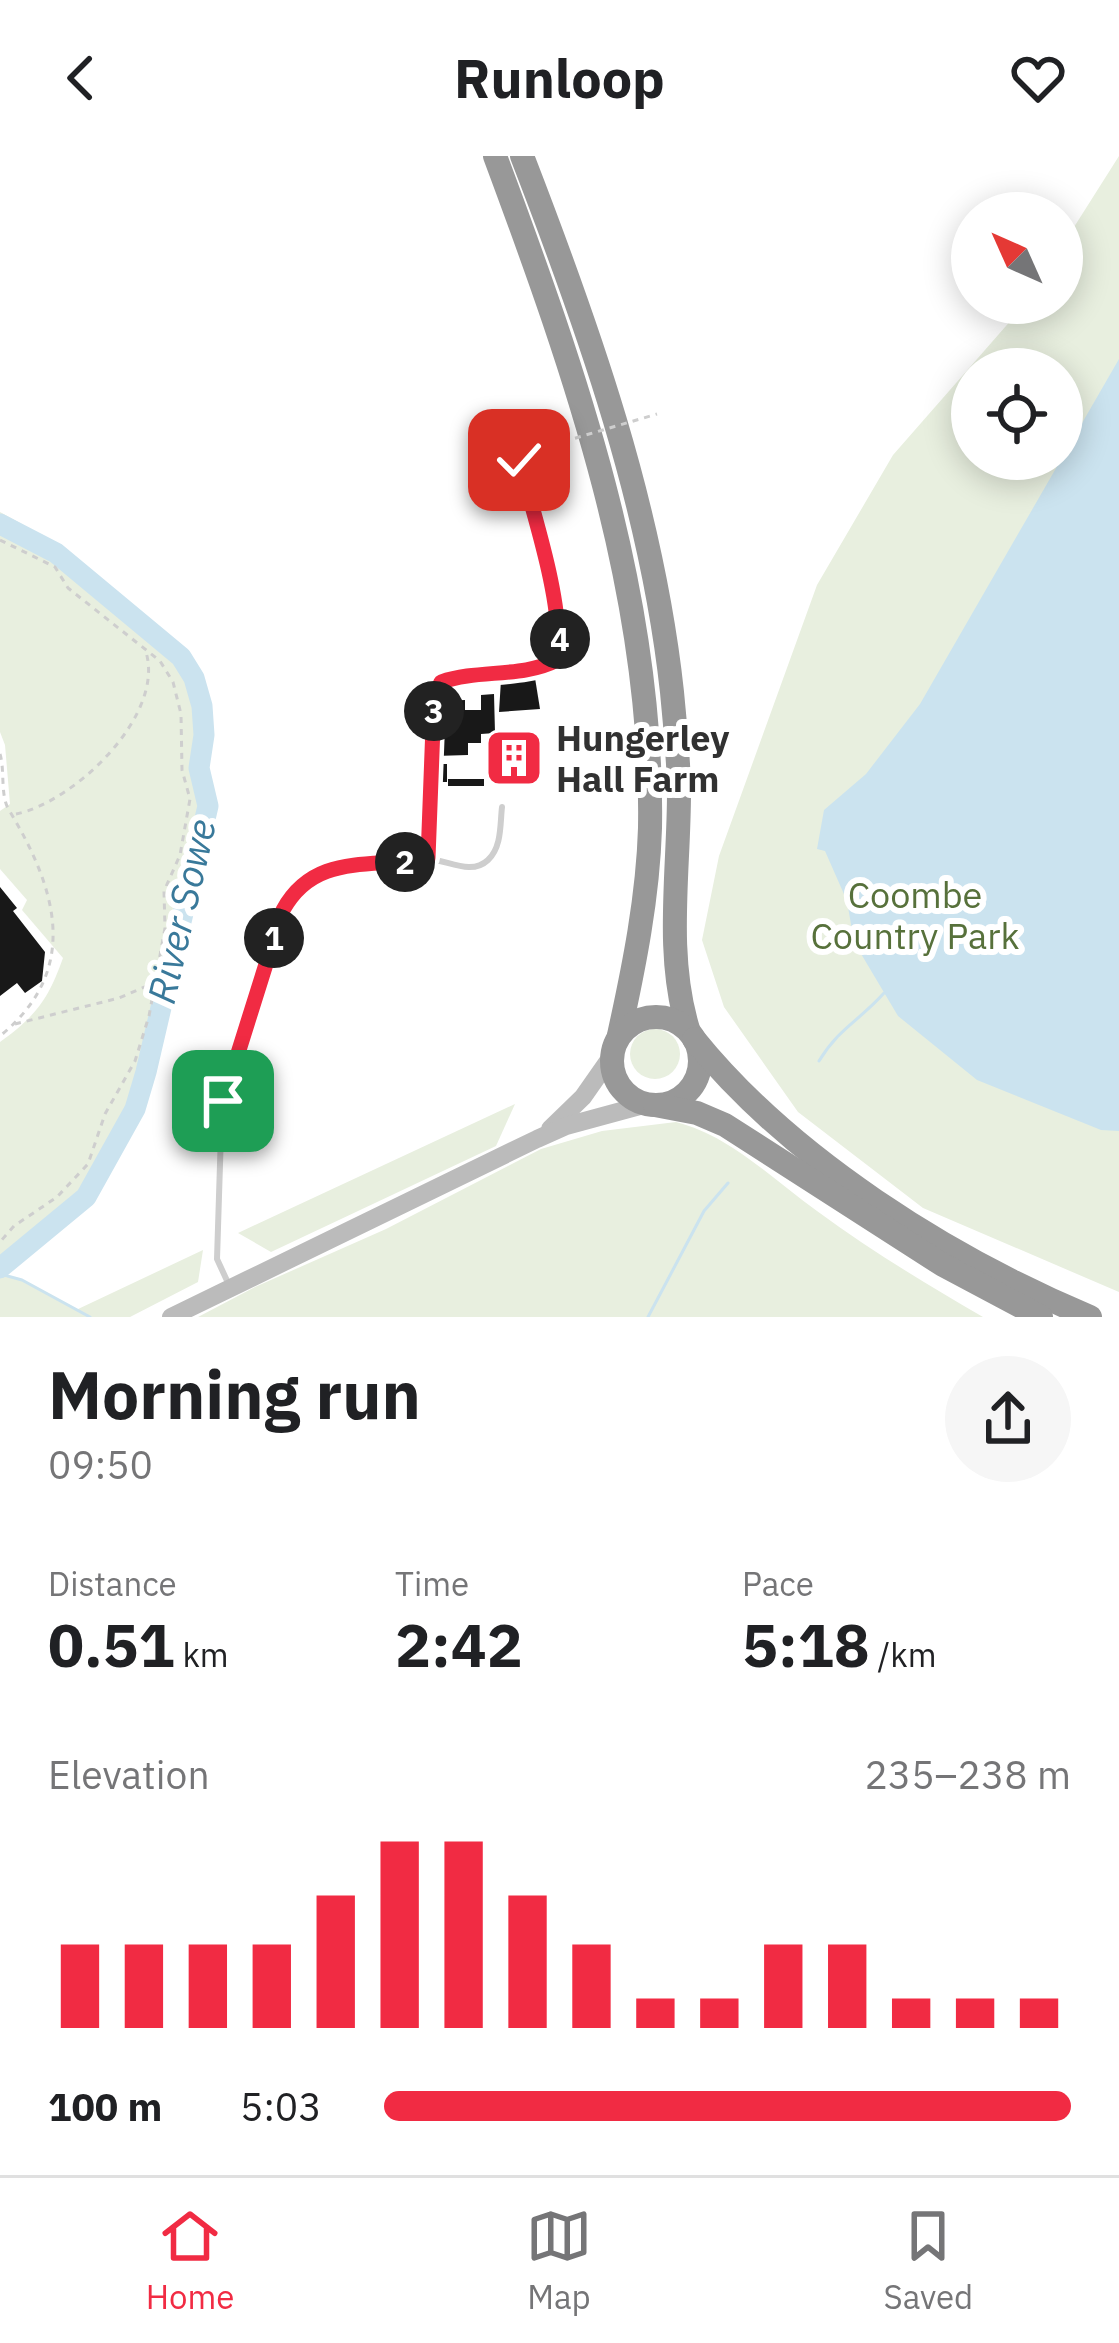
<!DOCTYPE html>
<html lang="en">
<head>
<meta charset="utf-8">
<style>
  :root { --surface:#fff; --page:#f6f6f6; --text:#202124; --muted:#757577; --line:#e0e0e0; --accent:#f12b43 }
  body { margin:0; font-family:"IBM Plex Sans",sans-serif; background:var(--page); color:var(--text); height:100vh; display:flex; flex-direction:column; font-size:45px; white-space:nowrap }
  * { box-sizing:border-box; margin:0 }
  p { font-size:39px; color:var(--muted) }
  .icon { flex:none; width:66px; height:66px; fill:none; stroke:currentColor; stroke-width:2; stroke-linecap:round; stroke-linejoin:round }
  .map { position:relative; height:1161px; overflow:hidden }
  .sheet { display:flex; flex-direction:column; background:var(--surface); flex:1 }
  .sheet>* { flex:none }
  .needle { width:78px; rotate:315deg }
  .fabs { position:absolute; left:951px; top:36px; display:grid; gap:24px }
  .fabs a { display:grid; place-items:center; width:132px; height:132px; border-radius:50%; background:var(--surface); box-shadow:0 6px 30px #0003; font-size:60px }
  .pin { position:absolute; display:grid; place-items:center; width:102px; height:102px; color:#fff; margin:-51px; border-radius:24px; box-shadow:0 6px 18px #0006 }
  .km { position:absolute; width:60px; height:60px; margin:-30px; border-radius:50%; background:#222; color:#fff; font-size:33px; line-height:60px; text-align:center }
  .round { display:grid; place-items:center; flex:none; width:126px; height:126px; border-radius:63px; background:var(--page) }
  .head { display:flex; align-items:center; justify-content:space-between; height:204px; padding:0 48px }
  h1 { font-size:66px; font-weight:800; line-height:90px }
  .figures { display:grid; grid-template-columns:repeat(3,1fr); gap:18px; height:204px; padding:12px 48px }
  .figures div { display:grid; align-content:center }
  .figures b { font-size:60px; font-weight:800 }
  .figures small { font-size:33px; font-weight:400 }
  .figures p { font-size:33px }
  .chart { height:336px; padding:24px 48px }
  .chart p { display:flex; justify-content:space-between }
  .chart svg { width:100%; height:216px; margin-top:12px; stroke:var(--accent); stroke-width:6 }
  ul { padding:0 48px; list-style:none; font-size:39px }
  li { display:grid; grid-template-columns:192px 144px 1fr; align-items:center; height:90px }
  li i { height:30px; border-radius:15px; background:var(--accent) }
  header { display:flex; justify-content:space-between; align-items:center; height:156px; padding:0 48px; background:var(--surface); font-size:54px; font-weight:800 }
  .menu { display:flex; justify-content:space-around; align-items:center; height:168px; border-top:3px solid var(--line); background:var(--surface); font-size:33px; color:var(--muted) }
  .menu a { display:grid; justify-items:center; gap:6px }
  .menu .current { color:var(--accent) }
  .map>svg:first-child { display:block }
  .green { fill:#e8efdf; fill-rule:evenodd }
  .water { fill:#cbe3ef }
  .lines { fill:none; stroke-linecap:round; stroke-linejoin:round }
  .stream { stroke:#cbe3ef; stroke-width:3 }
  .river { stroke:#cbe3ef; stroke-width:21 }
  .building { fill:#181818 }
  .path { stroke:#cecece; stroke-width:3; stroke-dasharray:6 6; stroke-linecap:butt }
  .lane { stroke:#cecece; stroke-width:6 }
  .secondary { stroke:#bbb; stroke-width:18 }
  .highway { stroke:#989898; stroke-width:24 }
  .path-bridge { stroke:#cecece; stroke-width:3; stroke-dasharray:6 6; stroke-linecap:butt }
  .route-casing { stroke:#fff; stroke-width:24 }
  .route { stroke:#f12b43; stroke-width:15 }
  .labels { text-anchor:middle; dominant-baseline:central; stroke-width:12; stroke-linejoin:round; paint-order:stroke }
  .poi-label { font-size:36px; font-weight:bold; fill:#313131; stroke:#fff; text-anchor:start }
  .park-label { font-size:36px; fill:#57713b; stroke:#fff }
  .water-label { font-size:39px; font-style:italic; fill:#39799a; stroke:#fff }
</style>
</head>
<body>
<header><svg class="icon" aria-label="back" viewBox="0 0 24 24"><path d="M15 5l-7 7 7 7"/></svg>Runloop<svg class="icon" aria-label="heart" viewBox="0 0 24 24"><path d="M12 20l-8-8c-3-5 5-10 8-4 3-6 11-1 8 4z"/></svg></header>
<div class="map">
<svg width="1119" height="1161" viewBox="0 0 1119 1161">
  <rect width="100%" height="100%" fill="#fff"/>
  <!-- green -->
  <g class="green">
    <path d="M1119,0V1136L923,1052L798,956L724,851L702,784L719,700L817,429L893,299L1026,147H1062V90ZM972,213H1062V303H972Z"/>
    <path d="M0,356L40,378L183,493L197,512L211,557L204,613L211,628V655L179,813L140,960L86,1041L0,1112V886C36,860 48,844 63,802L22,754L27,744L0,713V655L10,648L5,589L0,576Z"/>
    <circle cx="655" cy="898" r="25"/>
    <path d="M515,948L496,990L271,1096L238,1077Z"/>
    <path d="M676,966C731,980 772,1023 817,1055C870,1094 926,1128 983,1161H198L255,1131L386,1073L541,993L602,975Z"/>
    <path d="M203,1094L198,1126L130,1161H0V1118L22,1124L76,1154Z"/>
  </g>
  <!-- water -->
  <path class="water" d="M1119,203V975L1101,974L977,924L898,860L854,786L847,745L825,695L817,693L824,654L866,618L920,548Z"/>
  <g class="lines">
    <!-- stream -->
    <g class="stream">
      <path d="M819,905C839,872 859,865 884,837"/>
      <path d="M0,1118L22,1124L90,1161"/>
      <path d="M648,1161L704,1055L728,1027"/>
    </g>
    <!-- river -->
    <path class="river" d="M0,368L56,397L181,501L194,522L202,550L204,579L199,612L208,650L146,916L135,953L86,1041L0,1112"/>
  </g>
  <!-- building -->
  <g class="building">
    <path d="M535,522L540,553L499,556L501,524Z"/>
    <path d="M494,538L495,577L481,578V587H468V599L435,600V586H440L439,545L465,544V554H481V539Z"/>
    <path d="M504,584L523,589L525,627H515V615H506Z"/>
    <rect x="437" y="608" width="10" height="18"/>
    <rect x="448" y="623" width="36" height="7"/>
    <path d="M0,731L17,752L13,755L45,796L42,825L25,837L17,827L0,840Z"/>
  </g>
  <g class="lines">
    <!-- path -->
    <g class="path">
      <path d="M0,384L55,411L68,432L160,505L173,526L181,558L182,614L190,643L180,699L164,735L165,772L149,860L135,905L105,958L88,1008L57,1041L14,1070L0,1086"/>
      <path d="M0,598C5,614 0,640 9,654C56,732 82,813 0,880"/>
      <path d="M16,658C75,646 168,557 145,493"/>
      <path d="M428,694L434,545L441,527C479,513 522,522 557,504C566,453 533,356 519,304L529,296L552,289"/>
      <path d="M15,868L119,842L154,827"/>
    </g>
    <!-- lane -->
    <path class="lane" d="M229,1129L217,1103L222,945L282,753C308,708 340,711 387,708C400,707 412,703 425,703C445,702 470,721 488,704C502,691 500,668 502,651"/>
    <!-- secondary -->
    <g class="secondary">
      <path d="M550,973L583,941L611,901"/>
      <path d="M171,1161L537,983L566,970L647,948"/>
    </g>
    <!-- highway -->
    <g class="highway">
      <path d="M495,0C575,215 654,439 650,672C648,741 634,811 619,879"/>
      <path d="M522,0C589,173 652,351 672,536C675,569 679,604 679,637C679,715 665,798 688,873"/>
      <circle cx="656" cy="905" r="44"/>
      <path d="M694,883C791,1003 949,1102 1090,1161"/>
      <path d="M655,949L697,957L725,969L943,1109L1041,1161"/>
    </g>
    <!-- path-bridge -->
    <path class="path-bridge" d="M552,289L657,258"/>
  </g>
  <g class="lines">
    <!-- route casing -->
    <g class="route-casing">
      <path id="route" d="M223,945L283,754C315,696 371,713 428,702L434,544L441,526C479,513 522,522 557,504C565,452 533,356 519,304"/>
    </g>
    <!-- route -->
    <use href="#route" class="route"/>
  </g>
  <!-- icons -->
  <defs>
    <g id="building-square" transform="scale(3)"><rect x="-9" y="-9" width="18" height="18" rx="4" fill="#f12b43" stroke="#fff"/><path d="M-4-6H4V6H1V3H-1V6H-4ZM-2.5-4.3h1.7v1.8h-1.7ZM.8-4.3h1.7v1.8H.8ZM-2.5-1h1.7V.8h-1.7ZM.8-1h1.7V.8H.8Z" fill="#fff"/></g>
  </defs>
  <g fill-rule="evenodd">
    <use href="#building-square" x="514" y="602"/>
  </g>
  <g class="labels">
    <!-- poi labels -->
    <g class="poi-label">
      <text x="556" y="581">Hungerley<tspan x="556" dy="41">Hall Farm</tspan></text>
    </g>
    <!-- park labels -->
    <g class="park-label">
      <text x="915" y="738">Coombe<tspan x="915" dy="41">Country Park</tspan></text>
    </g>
    <!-- water labels -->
    <g class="water-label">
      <text transform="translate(181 755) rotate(-77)">River Sowe</text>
    </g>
  </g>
</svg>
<div class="fabs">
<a><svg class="needle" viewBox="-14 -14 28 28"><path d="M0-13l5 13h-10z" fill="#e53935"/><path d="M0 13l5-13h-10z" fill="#757577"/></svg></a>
<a><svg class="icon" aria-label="locate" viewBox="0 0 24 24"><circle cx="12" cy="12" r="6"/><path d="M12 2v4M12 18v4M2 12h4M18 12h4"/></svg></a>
</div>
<div class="pin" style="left:223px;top:945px;background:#1e9e55"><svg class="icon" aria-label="arrive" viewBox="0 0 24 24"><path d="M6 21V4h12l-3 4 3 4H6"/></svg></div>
<div class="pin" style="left:519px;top:304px;background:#d93025"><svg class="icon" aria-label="check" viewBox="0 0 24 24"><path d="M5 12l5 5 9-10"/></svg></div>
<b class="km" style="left:274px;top:782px">1</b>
<b class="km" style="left:405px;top:706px">2</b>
<b class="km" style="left:434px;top:555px">3</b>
<b class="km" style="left:560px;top:483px">4</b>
</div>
<section class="sheet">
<div class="head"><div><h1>Morning run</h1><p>09:50</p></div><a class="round"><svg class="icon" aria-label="share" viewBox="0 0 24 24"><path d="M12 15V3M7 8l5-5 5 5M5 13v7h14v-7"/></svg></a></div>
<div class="figures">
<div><p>Distance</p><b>0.51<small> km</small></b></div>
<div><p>Time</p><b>2:42</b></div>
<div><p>Pace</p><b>5:18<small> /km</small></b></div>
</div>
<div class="chart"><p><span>Elevation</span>235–238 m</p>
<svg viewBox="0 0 160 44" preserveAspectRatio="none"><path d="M5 44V27M15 44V27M25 44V27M35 44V27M45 44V17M55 44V6M65 44V6M75 44V17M85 44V27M95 44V38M105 44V38M115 44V27M125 44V27M135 44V38M145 44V38M155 44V38"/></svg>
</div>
<ul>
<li><b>100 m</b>5:03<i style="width:100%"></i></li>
</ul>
</section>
<nav class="menu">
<a class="current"><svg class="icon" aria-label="home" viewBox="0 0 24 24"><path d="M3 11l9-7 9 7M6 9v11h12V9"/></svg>Home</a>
<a><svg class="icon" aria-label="map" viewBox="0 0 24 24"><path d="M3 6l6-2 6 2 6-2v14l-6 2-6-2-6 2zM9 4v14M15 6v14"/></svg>Map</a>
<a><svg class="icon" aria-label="saved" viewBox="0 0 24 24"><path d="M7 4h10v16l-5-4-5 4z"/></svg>Saved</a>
</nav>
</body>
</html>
